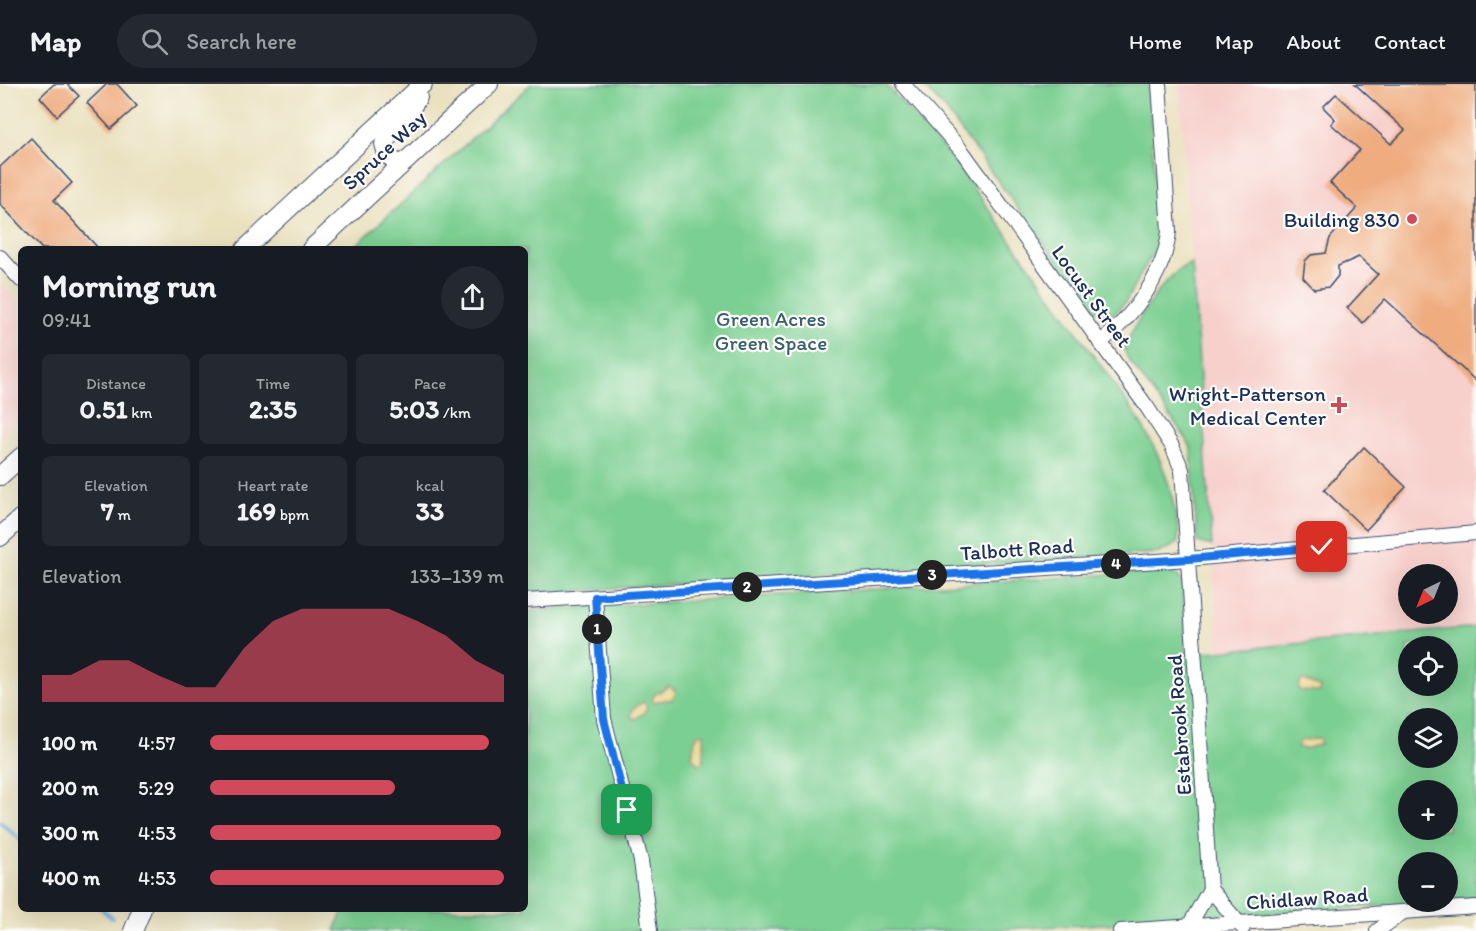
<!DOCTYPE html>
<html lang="en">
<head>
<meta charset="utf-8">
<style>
  :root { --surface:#171b24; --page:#242831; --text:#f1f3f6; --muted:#9ea1a6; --line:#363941; --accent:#d1495b }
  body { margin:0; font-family:Itim,sans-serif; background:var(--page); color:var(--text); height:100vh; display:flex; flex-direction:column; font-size:22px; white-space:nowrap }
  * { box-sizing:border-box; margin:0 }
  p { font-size:20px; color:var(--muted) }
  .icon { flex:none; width:33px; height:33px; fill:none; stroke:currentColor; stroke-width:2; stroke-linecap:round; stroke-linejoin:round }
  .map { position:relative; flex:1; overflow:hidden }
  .details { position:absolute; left:18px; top:162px; width:510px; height:666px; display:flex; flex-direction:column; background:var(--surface); border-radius:9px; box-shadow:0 6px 24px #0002 }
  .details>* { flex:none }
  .needle { width:39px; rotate:223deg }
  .tools { position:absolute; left:1398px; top:480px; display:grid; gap:12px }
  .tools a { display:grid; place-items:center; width:60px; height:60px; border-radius:50%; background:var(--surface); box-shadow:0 6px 24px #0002; font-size:30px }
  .pin { position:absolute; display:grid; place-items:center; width:51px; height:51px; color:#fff; margin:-26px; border-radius:12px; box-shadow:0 3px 9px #0006 }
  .km { position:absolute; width:30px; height:30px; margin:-15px; border-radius:50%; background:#222; color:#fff; font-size:16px; line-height:30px; text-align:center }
  .round { display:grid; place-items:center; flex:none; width:63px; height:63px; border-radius:32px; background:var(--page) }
  .summary { display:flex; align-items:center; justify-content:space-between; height:102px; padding:0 24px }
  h1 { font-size:33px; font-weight:800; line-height:45px }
  .figures { display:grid; grid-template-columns:repeat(3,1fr); gap:9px; height:102px; padding:6px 24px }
  .figures div { display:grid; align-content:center; border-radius:9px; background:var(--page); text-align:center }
  .figures b { font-size:26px; font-weight:800 }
  .figures small { font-size:16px; font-weight:400 }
  .figures p { font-size:16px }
  .chart { height:168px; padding:12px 24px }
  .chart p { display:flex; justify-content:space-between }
  .chart svg { width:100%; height:108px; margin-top:6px; fill:var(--accent); opacity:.7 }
  ul { padding:0 24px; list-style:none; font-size:20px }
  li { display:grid; grid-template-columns:96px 72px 1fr; align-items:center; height:45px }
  li i { height:15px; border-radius:8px; background:var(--accent) }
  header { display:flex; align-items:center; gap:36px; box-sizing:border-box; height:84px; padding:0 30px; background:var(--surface); border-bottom:2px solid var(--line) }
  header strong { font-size:28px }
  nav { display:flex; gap:33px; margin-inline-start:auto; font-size:21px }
  .search { width:420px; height:54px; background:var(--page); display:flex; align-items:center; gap:15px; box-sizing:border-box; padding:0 21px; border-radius:33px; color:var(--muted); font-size:22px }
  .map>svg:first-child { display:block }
  .built { fill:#f7d0cc; fill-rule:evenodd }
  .green { fill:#7ccf92; stroke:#4c7f78; stroke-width:1.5; fill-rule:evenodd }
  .sand { fill:#eeda9e; stroke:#84847e; stroke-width:1.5 }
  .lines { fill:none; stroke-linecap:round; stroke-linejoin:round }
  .stream { stroke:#68b1e0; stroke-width:4 }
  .building { fill:#efac7f }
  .minor-casing { stroke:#3a4a6d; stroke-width:16 }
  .tertiary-casing { stroke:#3a4a6d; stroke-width:20 }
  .minor { stroke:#fff; stroke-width:14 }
  .tertiary { stroke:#fff; stroke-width:18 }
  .route-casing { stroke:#fff; stroke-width:12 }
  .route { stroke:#1a73e8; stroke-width:8 }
  .poi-dot { fill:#d1495b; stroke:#fdfcf7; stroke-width:2 }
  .labels { text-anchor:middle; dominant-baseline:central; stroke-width:4.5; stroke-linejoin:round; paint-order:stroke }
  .street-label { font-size:21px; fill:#1b2f5e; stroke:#fdfcf7 }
  .poi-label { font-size:21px; fill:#1b2f5e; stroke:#fdfcf7; text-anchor:end }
  .park-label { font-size:21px; fill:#385f6e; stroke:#fdfcf7 }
</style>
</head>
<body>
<header>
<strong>Map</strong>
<div class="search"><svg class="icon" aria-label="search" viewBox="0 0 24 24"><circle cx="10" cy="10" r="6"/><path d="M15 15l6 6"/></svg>Search here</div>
<nav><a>Home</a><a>Map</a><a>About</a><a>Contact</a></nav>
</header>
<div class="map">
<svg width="1476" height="847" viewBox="0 0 1476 847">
  <rect width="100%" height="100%" fill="#fdfcf7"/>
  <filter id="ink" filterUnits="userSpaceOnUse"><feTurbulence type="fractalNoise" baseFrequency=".0167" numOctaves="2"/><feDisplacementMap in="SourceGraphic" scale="12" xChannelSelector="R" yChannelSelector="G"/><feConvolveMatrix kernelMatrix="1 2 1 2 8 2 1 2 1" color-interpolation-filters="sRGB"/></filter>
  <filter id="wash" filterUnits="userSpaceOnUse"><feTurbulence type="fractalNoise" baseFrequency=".008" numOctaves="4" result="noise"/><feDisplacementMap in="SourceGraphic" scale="24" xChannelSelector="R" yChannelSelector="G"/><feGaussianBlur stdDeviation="1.35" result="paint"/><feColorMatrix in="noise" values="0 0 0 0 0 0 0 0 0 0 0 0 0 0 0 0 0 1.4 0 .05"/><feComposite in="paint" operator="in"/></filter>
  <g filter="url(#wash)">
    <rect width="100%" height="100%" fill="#eae1bf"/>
    <!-- built -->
    <g class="built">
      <path d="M1179,0H1476V543L1219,569ZM1408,490H1448V530H1408Z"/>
      <path d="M0,199L21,221V334L0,354Z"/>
    </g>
    <!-- green -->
    <g class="green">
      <path d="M531,0H885L954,77L1134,328C1155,363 1168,387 1175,428C1178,440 1180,449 1177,460L1159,469L525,510V165H352Z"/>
      <path d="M921,0H1148L1159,157L1126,217L1114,230H1104L1090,223L946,26Z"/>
      <path d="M1192,179L1212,462L1197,458L1191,364L1186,354L1128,275L1124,265C1134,240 1166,187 1192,179Z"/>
      <path d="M1163,487L1178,492L1183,500L1186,570L1476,543V814L1448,817V778H1408V818H1435L1164,837L966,847H335L343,825H525V527ZM1408,562H1448V602H1408ZM1408,634H1448V674H1408ZM1408,706H1448V746H1408Z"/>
    </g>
    <!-- sand -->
    <g class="sand">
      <path d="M1302,596L1321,604L1320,608L1301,607L1298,603Z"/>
      <path d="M669,602L676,607L673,615L652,618L654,611Z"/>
      <path d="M643,618L647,622L645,628L635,635L630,632L634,624Z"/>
      <path d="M700,649L704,650C705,658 703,665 704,675L699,681L692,673L695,655Z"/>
      <path d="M1319,655L1321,660L1305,665L1297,663L1301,656Z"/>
    </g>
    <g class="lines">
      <!-- stream -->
      <g class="stream">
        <path d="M0,738L21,756"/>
        <path d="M102,825L112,834"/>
      </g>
    </g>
    <g id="blocks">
      <!-- building -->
      <g class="building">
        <path d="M54,0H67L79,12L57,32L40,13Z"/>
        <path d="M107,0H117L137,22L111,45L87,19Z"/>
        <path d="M1355,0H1476V297L1385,215L1363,239L1347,224L1378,190L1359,173L1338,182V192L1329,203L1314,205L1303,193L1305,177L1311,171L1326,169L1330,154L1357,124L1330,99L1360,66L1331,40L1335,35L1323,23L1336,10L1391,60L1405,46Z"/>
        <path d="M31,54L72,99L54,116L99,165H42L0,120V83Z"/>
        <path d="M1364,363L1406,403L1366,446L1324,406Z"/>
      </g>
    </g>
  </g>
  <g filter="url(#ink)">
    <use href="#blocks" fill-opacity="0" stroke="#3a4a6d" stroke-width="1.5"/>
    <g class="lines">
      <!-- minor casing -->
      <g class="minor-casing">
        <g id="minor">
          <path d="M903,0L962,67L1147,323L1172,362L1182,386L1210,805L1186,847"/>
          <path d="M0,173L21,196"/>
          <path d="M1100,259C1133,232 1165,191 1169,147L1159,0"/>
          <path d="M595,513L604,635L641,777L650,847"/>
          <path d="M525,517L1189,475L1476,449"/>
          <path d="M1210,805L1243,844"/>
          <path d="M1120,847L1476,823"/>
          <path d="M1377,847L1402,829"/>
        </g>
      </g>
      <!-- tertiary casing -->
      <g class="tertiary-casing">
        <g id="tertiary">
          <path d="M399,82L387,70L384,60C392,42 409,31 418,13"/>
          <path d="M245,165L423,0"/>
          <path d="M311,165L489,0"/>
          <path d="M0,392L21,373"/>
          <path d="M0,453L21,434"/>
          <path d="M133,847L142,825"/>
        </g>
      </g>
      <!-- minor -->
      <use href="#minor" class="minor"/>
      <!-- tertiary -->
      <use href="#tertiary" class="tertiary"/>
    </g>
  </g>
  <g class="lines" filter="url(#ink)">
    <!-- route casing -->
    <g class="route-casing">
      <path id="route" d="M627,726L604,635L595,513L1189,475L1322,463"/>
    </g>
    <!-- route -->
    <use href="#route" class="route"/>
  </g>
  <!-- markers -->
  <g class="poi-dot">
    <circle cx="1412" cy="135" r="6"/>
    <path d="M1336 312h6v6h6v6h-6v6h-6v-6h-6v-6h6z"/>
  </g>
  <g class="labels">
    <!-- street labels -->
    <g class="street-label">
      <text transform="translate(384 66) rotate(-43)">Spruce Way</text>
      <text transform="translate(1092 212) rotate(54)">Locust Street</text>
      <text transform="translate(1017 465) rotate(-4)">Talbott Road</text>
      <text transform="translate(1179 641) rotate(-94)">Estabrook Road</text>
      <text transform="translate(1307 814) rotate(-4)">Chidlaw Road</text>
    </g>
    <!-- poi labels -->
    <g class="poi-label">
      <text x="1400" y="135">Building 830</text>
      <text x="1326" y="309">Wright-Patterson<tspan x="1326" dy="24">Medical Center</tspan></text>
    </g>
    <!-- park labels -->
    <g class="park-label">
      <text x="771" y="234">Green Acres<tspan x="771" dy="24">Green Space</tspan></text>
    </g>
  </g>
</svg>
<div class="tools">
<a><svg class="needle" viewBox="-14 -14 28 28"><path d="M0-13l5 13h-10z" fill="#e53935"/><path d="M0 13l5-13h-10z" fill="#9ea1a6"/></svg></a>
<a><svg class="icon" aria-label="locate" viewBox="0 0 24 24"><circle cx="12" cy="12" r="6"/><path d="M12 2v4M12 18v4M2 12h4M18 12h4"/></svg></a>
<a><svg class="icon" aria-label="layers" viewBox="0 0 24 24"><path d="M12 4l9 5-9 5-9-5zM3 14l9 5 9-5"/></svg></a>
<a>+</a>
<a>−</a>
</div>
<div class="pin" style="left:627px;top:726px;background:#1e9e55"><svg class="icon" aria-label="arrive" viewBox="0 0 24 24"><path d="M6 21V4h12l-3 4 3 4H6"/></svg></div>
<div class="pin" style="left:1322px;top:463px;background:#d93025"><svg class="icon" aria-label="check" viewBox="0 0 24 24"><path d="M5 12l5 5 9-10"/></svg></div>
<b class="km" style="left:597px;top:545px">1</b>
<b class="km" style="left:747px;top:503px">2</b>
<b class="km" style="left:932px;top:491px">3</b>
<b class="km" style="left:1116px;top:480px">4</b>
<section class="details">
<div class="summary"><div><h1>Morning run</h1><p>09:41</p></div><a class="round"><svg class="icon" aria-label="share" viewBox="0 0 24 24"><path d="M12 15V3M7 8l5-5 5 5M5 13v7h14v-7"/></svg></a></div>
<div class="figures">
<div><p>Distance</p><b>0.51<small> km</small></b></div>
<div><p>Time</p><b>2:35</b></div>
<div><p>Pace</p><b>5:03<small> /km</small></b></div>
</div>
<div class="figures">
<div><p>Elevation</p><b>7<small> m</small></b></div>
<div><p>Heart rate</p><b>169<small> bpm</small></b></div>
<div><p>kcal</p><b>33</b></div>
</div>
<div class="chart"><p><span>Elevation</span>133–139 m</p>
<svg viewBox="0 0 160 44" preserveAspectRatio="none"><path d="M0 44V33L10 33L20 27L30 27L40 33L50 38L60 38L70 22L80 11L90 6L100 6L110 6L120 6L130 11L140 17L150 27L160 33V44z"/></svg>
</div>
<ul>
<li><b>100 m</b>4:57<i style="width:95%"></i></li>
<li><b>200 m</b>5:29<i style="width:63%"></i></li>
<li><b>300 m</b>4:53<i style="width:99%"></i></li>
<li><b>400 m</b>4:53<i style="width:100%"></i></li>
</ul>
</section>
</div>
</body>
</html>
